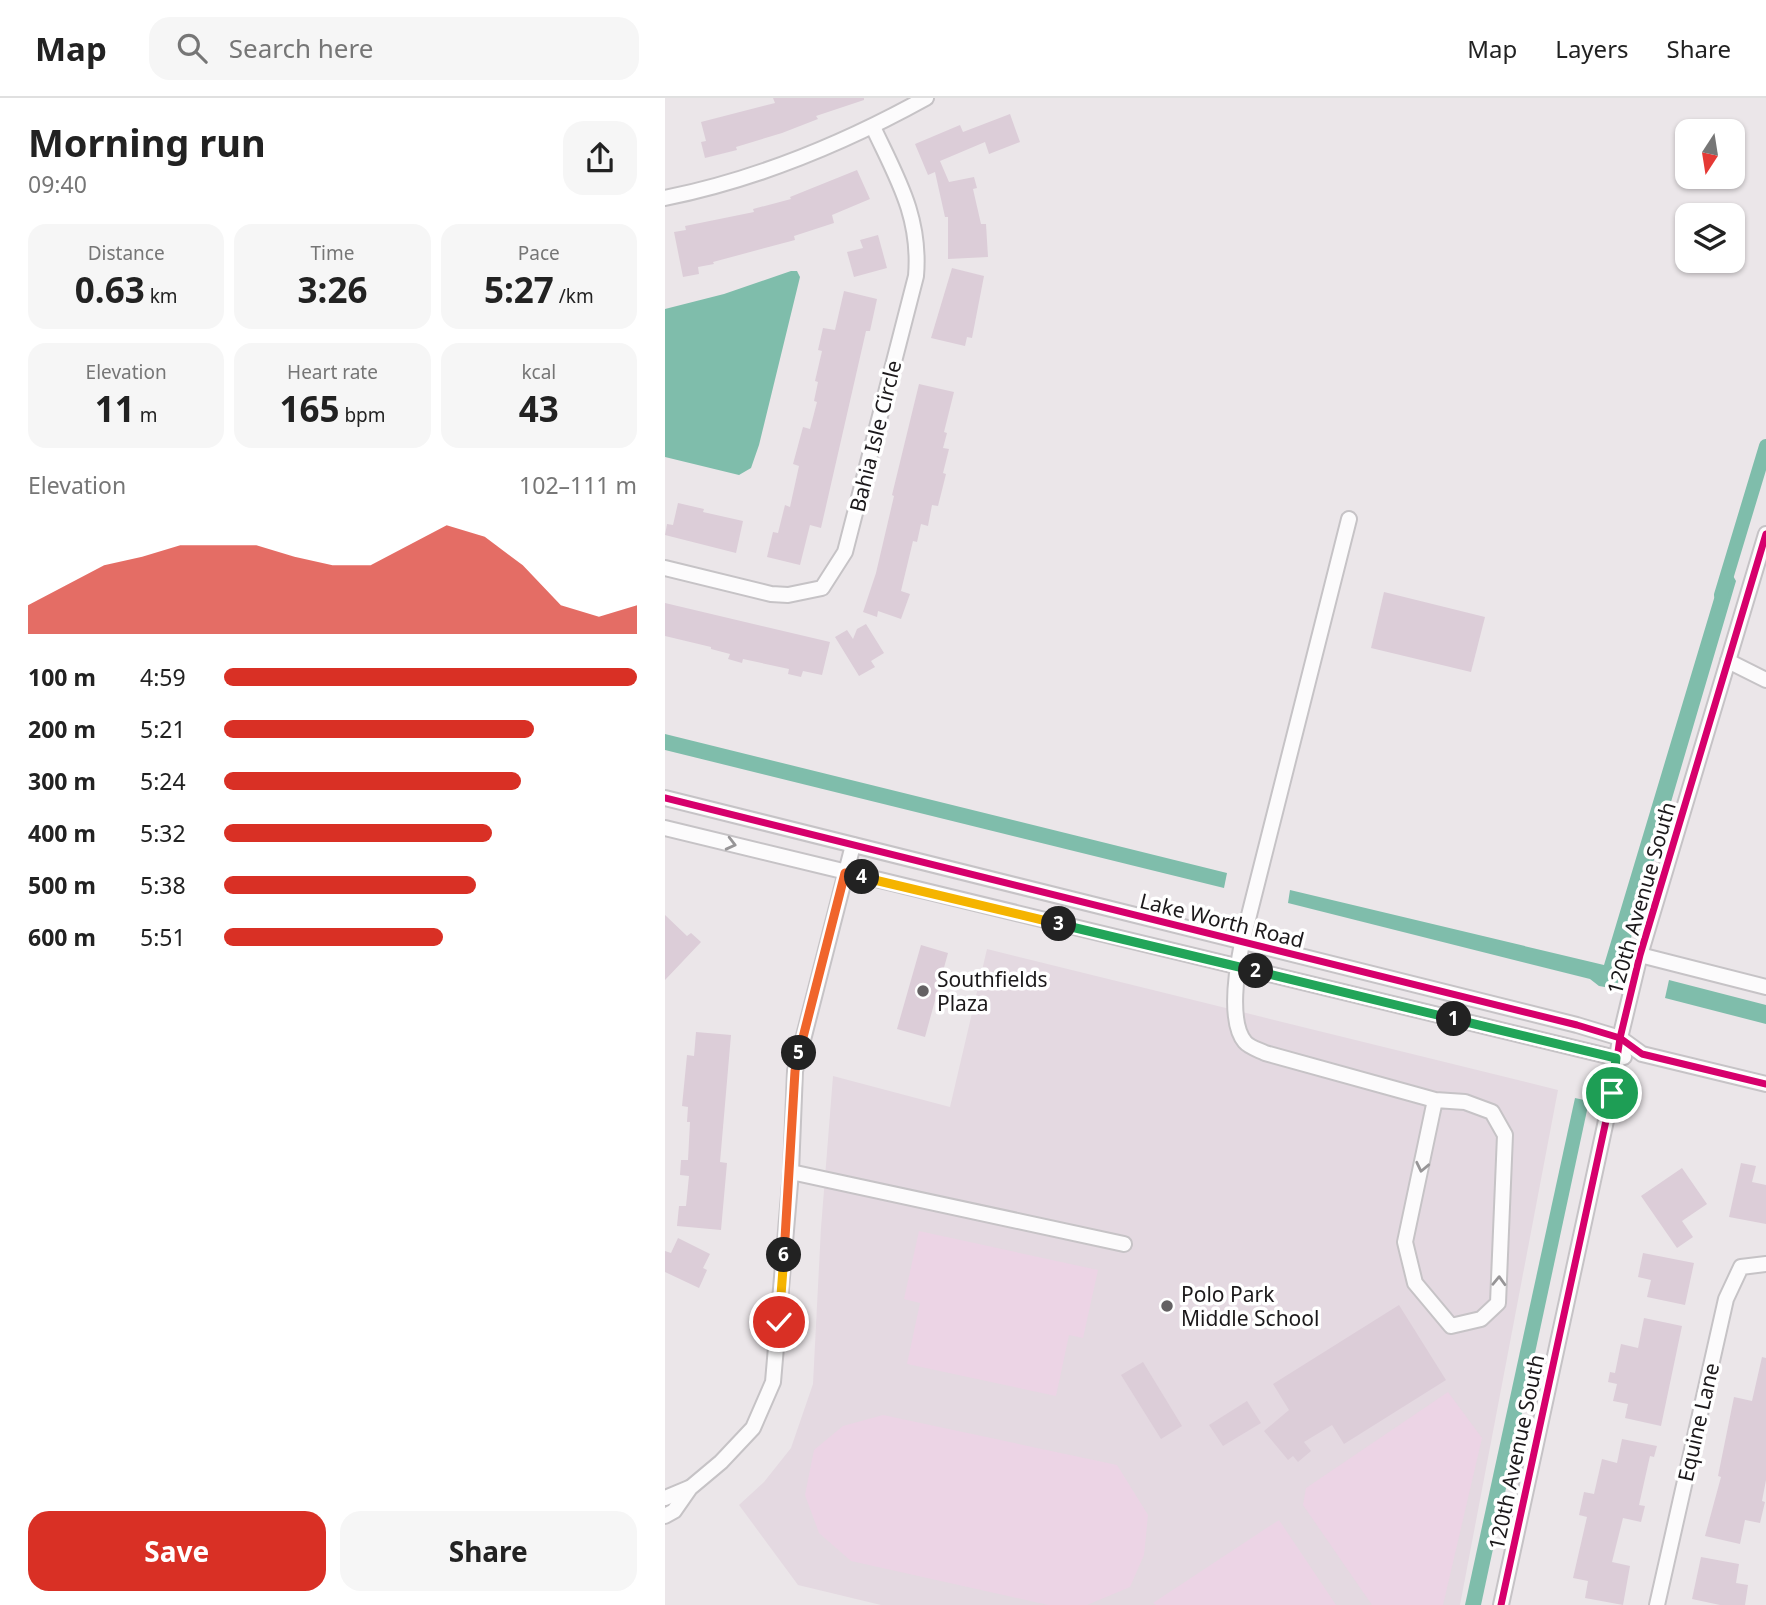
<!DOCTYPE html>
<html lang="en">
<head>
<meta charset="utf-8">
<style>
  :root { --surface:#fff; --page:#f6f6f6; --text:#222; --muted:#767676; --line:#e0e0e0; --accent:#d93025 }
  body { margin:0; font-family:"Noto Sans",sans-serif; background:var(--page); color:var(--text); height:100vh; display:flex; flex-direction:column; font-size:26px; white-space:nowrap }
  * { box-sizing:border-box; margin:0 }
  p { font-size:23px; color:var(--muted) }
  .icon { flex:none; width:38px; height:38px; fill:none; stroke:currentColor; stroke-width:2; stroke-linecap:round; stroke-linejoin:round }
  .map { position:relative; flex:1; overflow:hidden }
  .side { display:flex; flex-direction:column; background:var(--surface); width:665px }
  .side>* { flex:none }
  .needle { width:46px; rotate:192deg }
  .fabs { position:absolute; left:1010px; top:21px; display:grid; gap:14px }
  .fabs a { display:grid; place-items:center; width:70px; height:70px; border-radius:14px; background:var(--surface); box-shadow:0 2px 5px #0004; font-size:35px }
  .pin { position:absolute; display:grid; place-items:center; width:60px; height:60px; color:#fff; margin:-30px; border:4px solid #fff; border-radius:50%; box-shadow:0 2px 7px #0007 }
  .km { position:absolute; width:35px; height:35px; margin:-18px; border-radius:50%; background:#222; color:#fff; font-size:19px; line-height:35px; text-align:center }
  .round { display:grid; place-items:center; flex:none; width:74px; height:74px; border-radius:21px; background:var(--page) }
  .headline { display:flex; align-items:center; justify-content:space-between; height:119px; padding:0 28px }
  h1 { font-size:38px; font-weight:700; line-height:52px }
  .stats { display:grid; grid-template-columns:repeat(3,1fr); gap:10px; height:119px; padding:7px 28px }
  .stats div { display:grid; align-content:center; border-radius:18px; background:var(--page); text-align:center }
  .stats b { font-size:35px; font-weight:700 }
  .stats small { font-size:19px; font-weight:400 }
  .stats p { font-size:19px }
  .chart { height:196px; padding:14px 28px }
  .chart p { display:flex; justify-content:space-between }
  .chart svg { width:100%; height:126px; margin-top:7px; fill:var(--accent); opacity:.7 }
  .action { display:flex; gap:14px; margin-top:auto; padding:14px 28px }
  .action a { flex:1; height:80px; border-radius:21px; background:var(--accent); color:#fff; font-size:28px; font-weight:700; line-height:80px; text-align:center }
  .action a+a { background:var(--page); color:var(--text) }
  ul { padding:0 28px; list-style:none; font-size:23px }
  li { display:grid; grid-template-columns:112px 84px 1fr; align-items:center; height:52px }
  li i { height:18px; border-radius:9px; background:var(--accent) }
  header { display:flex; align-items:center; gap:42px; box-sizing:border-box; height:98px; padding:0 35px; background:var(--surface); border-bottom:2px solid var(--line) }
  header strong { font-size:33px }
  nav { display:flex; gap:38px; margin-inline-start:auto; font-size:24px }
  .search { width:490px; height:63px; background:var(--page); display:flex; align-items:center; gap:18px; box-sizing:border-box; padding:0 24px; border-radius:21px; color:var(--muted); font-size:26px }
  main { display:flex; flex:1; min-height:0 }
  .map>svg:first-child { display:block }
  .built { fill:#e4d9e1 }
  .green { fill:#ecd4e5 }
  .water { fill:#7fbdab }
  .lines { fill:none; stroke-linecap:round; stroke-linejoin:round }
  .canal { stroke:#7fbdab; stroke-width:14 }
  .building { fill:#dccdd8 }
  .minor-casing { stroke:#c6c3c6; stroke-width:18 }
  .minor { stroke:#fcfbfc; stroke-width:14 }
  .cycleway-casing { stroke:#fff; stroke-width:11 }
  .cycleway { stroke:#d6006c; stroke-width:7 }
  .oneway { stroke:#979597 }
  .split-1-casing { stroke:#fff; stroke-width:14 }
  .split-2-casing { stroke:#fff; stroke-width:14 }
  .split-3-casing { stroke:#fff; stroke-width:14 }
  .split-4-casing { stroke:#fff; stroke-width:14 }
  .split-5-casing { stroke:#fff; stroke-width:14 }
  .split-6-casing { stroke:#fff; stroke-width:14 }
  .split-7-casing { stroke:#fff; stroke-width:14 }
  .split-1 { stroke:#22a559; stroke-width:9 }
  .split-2 { stroke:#22a559; stroke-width:9 }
  .split-3 { stroke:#22a559; stroke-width:9 }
  .split-4 { stroke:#f5b400; stroke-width:9 }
  .split-5 { stroke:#f0652b; stroke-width:9 }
  .split-6 { stroke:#f0652b; stroke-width:9 }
  .split-7 { stroke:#f5b400; stroke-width:9 }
  .poi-dot { fill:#646163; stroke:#fff; stroke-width:2.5 }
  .labels { text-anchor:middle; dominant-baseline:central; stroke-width:7; stroke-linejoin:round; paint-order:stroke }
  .street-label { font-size:21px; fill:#1c191b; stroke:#fff }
  .poi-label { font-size:21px; fill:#1c191b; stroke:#fff; text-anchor:start }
</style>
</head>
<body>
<header>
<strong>Map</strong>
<div class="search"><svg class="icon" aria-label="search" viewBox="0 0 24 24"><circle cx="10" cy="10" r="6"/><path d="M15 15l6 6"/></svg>Search here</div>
<nav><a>Map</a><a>Layers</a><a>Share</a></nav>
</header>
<main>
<section class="side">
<div class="headline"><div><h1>Morning run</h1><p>09:40</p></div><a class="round"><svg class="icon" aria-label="share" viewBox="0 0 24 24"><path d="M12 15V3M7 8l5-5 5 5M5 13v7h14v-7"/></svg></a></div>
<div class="stats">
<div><p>Distance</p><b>0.63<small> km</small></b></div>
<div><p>Time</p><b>3:26</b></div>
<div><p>Pace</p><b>5:27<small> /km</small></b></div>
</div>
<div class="stats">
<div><p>Elevation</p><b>11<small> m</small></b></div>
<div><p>Heart rate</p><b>165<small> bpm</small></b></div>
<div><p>kcal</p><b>43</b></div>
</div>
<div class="chart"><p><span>Elevation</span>102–111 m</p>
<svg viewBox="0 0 160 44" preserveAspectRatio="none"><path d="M0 44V34L10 27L20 20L30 17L40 13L50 13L60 13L70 17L80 20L90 20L100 13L110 6L120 10L130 20L140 34L150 38L160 34V44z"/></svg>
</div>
<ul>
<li><b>100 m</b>4:59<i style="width:100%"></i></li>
<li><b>200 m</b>5:21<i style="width:75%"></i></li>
<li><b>300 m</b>5:24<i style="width:72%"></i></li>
<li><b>400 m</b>5:32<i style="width:65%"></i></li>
<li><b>500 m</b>5:38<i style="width:61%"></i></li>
<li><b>600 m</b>5:51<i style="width:53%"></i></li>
</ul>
<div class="action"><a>Save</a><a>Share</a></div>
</section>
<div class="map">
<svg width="1101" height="1507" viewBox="0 0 1101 1507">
  <rect width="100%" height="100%" fill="#ebe6e9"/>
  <!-- built -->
  <path class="built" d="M322,851L893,992L795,1507H216L133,1487L74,1407L99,1384L126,1350L148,1286L156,1130L168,978L285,1009Z"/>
  <!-- green -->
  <g class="green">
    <path d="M254,1133L433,1172L418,1240L404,1237L391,1298L242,1266L255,1205L239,1201Z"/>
    <path d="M783,1294L817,1340L778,1507H707L638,1407L641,1390Z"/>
    <path d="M218,1317L452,1367L483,1417L479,1457L465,1489L422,1507H383L186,1463L154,1435L140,1397L149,1352L178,1328Z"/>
    <path d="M614,1422L671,1507H491L488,1505Z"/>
  </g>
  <!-- water -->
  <g class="water">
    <path d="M126,173H132L135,179L94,347L86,370L74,377L0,359V211L59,196Z"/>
    <path d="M1067,476L1071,483L951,891L934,888L925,881L623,805L625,792L939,867L1054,484Z"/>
    <path d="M0,636L562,775L559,790L0,652Z"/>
    <path d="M1004,882L1101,907V926L1000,900Z"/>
    <path d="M910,1000L924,1003L816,1507H800Z"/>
  </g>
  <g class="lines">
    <!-- canal -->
    <path class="canal" d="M1056,497L1101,348"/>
  </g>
  <!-- building -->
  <g class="building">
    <path d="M108,0H199V2L151,18L153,21L117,35L71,49L72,52L40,60L36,44L41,43L36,24L110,5Z"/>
    <path d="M345,16L355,44L324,56L320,44L275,63L284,84L309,79L312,90L308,91L316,126H321L323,159L283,161V119H280L270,74L263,77L250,46L295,27L298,34Z"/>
    <path d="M192,72L205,101L167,117L169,125L129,138L130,142L48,164L49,166L33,169L34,176L18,179L9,134L21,132L20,128L89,114L88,111L126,101L125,99Z"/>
    <path d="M213,137L222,170L189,179L182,154L198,150L195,142Z"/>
    <path d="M287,170L319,178L307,240L302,239L300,248L266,240Z"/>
    <path d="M179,193L212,201L205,233H201L156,430L145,427L135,467L102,459L108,434L113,435L120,407L125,409L134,368L128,366L138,329L145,331L152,304L149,303L153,284L150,283L157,253L153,252L158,230L170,232Z"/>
    <path d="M254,286L289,294L279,334L282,335L278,350L284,351L278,375L281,376L273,408L267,407L263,428L256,426L252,444L248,443L236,493L245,496L236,521L213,513L212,519L198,514L211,475L229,398L227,397Z"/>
    <path d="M13,405L39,411L38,414L78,423L71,455L0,437L2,426L8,427Z"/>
    <path d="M719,494L820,519L806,574L706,550Z"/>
    <path d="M0,505L165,544L157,577L138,573L136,579L123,576L124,571L78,561L77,565L63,561L65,556L46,551V549L0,538Z"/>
    <path d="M201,526L219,555L206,563L210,569L194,578L170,539L182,532L188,541L192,531Z"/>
    <path d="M0,817L22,838L26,835L36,844L0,882Z"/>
    <path d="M256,847L283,855L260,939L232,931Z"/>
    <path d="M31,934L66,937L55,1064L62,1065L56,1132L12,1128L14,1108H21L24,1078L15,1077L16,1062H23L25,1024H22L23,1009L17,1008L22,957L29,958Z"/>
    <path d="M1076,1065L1091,1068L1087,1084L1101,1087V1126L1064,1119Z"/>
    <path d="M1017,1070L1042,1106L1017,1123L1028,1139L1012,1150L976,1098Z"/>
    <path d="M13,1140L45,1156L38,1170L42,1172L34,1190L0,1174V1153L6,1155Z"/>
    <path d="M978,1155L1029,1165L1020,1207L982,1199L986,1182L973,1179Z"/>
    <path d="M734,1207L781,1282L679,1346L667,1327L639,1344L646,1353L633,1364L628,1358L623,1362L599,1333L624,1312L608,1286Z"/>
    <path d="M979,1220L1017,1228L996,1328L960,1320L963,1306L948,1303L952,1286L943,1284L945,1274L950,1275L956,1246L973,1250Z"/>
    <path d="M1097,1259L1101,1260V1382L1097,1403L1100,1404L1095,1425L1080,1422L1075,1446L1040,1438L1056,1379L1053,1378L1069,1299L1087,1303Z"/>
    <path d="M478,1264L517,1328L496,1341L456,1277Z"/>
    <path d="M582,1303L596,1325L558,1348L544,1327Z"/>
    <path d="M957,1341L992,1348L989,1359L985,1358L974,1407L980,1408L976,1424L958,1420L947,1464L965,1468L958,1507L920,1500L923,1483L908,1480L922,1419L914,1417L919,1394L929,1396L937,1361L952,1365Z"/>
    <path d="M1036,1459L1074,1466L1071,1485L1083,1487L1080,1507H1055L1027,1501Z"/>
  </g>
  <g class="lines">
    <!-- minor casing -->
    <g class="minor-casing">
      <g id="minor">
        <path d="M0,100C94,81 178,46 261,0"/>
        <path d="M684,421L577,845C572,870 563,924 580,944C584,949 594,952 600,955L770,1002L800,1004L827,1014L840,1037L833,1205L816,1221L786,1228L750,1185L740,1144L770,1002"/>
        <path d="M0,470L106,496L123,497L157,490L180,454L251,178C256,119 232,80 208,29"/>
        <path d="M1063,563L1101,582"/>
        <path d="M0,700L912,927L955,940L977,956L1101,986"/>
        <path d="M0,730L951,960L959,959"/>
        <path d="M975,857L1101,889"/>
        <path d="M126,1074L459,1146"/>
        <path d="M0,1400L24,1390"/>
        <path d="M0,1418L9,1413L25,1390L56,1364L88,1330L108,1284L126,1074L130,973L188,747"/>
        <path d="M836,1507L947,995L955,940L975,857L1101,436"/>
        <path d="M992,1507L1061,1201L1076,1169L1101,1166"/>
      </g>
    </g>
    <!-- minor -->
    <use href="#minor" class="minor"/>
    <!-- cycleway casing -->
    <g class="cycleway-casing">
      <g id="cycleway">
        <path d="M0,700L912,927L955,940L977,956L1101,986"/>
        <path d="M836,1507L947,995L955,940L975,857L1101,436"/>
      </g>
    </g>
    <!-- cycleway -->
    <use href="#cycleway" class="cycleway"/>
  </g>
  <!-- one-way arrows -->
  <defs><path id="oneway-chevron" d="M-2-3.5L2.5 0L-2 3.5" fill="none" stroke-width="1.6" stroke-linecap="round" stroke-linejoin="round" transform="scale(1.75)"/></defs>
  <g class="oneway">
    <use href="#oneway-chevron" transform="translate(66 746) rotate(14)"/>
    <use href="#oneway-chevron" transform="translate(757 1069) rotate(102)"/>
    <use href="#oneway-chevron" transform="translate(834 1183) rotate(-88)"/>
  </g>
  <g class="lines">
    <!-- split-1 casing -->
    <g class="split-1-casing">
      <path id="split-1" d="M789,921L951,960L947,995"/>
    </g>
    <!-- split-2 casing -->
    <g class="split-2-casing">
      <path id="split-2" d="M591,873L789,921"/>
    </g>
    <!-- split-3 casing -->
    <g class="split-3-casing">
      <path id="split-3" d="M394,826L591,873"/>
    </g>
    <!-- split-4 casing -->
    <g class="split-4-casing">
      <path id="split-4" d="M197,779L394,826"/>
    </g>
    <!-- split-5 casing -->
    <g class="split-5-casing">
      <path id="split-5" d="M134,955L180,775L197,779"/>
    </g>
    <!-- split-6 casing -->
    <g class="split-6-casing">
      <path id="split-6" d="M119,1157L130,973L134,955"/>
    </g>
    <!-- split-7 casing -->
    <g class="split-7-casing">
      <path id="split-7" d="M114,1224L119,1157"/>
    </g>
    <!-- split-1 -->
    <use href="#split-1" class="split-1"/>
    <!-- split-2 -->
    <use href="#split-2" class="split-2"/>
    <!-- split-3 -->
    <use href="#split-3" class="split-3"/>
    <!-- split-4 -->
    <use href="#split-4" class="split-4"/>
    <!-- split-5 -->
    <use href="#split-5" class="split-5"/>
    <!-- split-6 -->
    <use href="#split-6" class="split-6"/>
    <!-- split-7 -->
    <use href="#split-7" class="split-7"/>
  </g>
  <!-- markers -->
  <g class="poi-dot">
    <circle cx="258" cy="893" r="7"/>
    <circle cx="502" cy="1208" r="7"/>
  </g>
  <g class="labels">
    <!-- street labels -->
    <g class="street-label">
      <text transform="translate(210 338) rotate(-76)">Bahia Isle Circle</text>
      <text transform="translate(976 800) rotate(-74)">120th Avenue South</text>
      <text transform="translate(557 822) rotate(14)">Lake Worth Road</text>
      <text transform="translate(1033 1324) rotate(-77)">Equine Lane</text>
      <text transform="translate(851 1354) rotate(-78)">120th Avenue South</text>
    </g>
    <!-- poi labels -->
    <g class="poi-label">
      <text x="272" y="881">Southfields<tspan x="272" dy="24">Plaza</tspan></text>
      <text x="516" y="1196">Polo Park<tspan x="516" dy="24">Middle School</tspan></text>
    </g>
  </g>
</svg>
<div class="fabs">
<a><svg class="needle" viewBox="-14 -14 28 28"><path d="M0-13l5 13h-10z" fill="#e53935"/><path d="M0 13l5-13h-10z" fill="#767676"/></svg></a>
<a><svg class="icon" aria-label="layers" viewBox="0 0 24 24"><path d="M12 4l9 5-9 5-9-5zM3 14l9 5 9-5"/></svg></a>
</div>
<div class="pin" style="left:947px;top:995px;background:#1e9e55"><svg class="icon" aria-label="arrive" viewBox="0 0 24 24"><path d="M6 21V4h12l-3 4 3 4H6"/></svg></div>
<div class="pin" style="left:114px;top:1224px;background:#d93025"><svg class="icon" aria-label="check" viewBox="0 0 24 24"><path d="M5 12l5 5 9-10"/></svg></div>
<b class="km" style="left:789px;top:921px">1</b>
<b class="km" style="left:591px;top:873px">2</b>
<b class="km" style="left:394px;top:826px">3</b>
<b class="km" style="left:197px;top:779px">4</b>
<b class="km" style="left:134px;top:955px">5</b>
<b class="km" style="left:119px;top:1157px">6</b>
</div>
</main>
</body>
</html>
